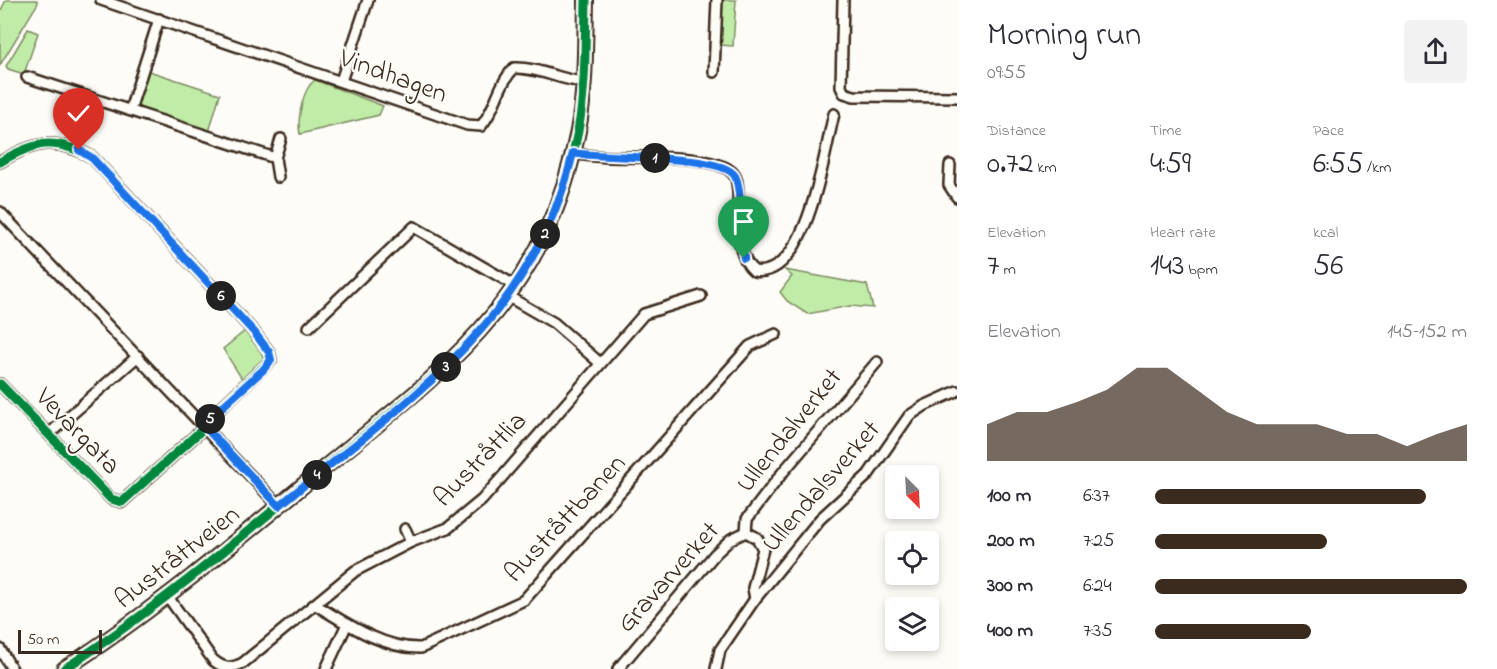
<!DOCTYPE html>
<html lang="en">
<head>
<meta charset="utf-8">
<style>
  :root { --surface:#fff; --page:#f2f2f3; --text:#2b2b33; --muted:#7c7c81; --accent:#3b2a1e }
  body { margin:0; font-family:"Indie Flower",sans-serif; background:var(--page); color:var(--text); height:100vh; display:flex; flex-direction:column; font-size:22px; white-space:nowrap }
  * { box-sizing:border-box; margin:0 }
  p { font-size:20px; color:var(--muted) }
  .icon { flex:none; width:33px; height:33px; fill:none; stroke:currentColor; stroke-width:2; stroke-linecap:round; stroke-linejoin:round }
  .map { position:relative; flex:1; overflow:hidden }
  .drawer { display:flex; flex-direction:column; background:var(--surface); width:540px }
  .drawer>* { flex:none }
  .needle { width:39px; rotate:156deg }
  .fabs { position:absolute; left:885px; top:465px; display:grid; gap:12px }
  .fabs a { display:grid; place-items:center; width:54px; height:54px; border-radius:6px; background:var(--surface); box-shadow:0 3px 9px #0003; font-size:30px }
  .scale { position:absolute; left:18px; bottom:15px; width:84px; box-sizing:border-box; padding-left:6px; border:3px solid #3b2a1e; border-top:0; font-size:16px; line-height:21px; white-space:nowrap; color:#3b2a1e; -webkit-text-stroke:4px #fdfcf7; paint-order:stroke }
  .pin { position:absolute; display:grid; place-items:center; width:51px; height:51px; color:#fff; margin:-62px -26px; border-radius:50% 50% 50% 0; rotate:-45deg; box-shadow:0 0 6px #0007 }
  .pin .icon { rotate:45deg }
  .km { position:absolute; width:30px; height:30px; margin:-15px; border-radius:50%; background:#222; color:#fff; font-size:16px; line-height:30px; text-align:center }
  .round { display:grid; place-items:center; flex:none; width:63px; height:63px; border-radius:6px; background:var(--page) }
  .head { display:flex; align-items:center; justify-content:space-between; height:102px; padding:0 30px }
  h1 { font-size:33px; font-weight:600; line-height:45px }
  .figures { display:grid; grid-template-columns:repeat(3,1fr); gap:9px; height:102px; padding:6px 30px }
  .figures div { display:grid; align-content:center }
  .figures b { font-size:30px; font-weight:600 }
  .figures small { font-size:16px; font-weight:400 }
  .figures p { font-size:16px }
  .chart { height:168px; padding:12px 30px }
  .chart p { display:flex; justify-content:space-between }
  .chart svg { width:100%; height:108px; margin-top:6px; fill:var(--accent); opacity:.7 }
  ul { padding:0 30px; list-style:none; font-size:20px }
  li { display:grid; grid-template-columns:96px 72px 1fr; align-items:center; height:45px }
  li i { height:15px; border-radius:8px; background:var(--accent) }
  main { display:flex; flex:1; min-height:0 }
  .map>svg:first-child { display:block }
  .green { fill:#c1eca8; stroke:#7e8b63; stroke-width:1.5 }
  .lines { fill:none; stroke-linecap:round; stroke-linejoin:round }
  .street-casing { stroke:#3b2a1e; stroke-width:14 }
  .secondary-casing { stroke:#3b2a1e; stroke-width:18 }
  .street { stroke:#fdfcf7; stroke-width:9 }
  .secondary { stroke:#fdfcf7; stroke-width:14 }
  .cycleway-casing { stroke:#fdfcf7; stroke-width:13 }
  .cycleway { stroke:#00873e; stroke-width:9 }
  .route-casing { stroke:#fff; stroke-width:12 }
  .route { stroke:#1a73e8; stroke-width:8 }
  .labels { text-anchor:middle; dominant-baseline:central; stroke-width:4.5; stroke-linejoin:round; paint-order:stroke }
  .street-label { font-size:27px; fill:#3b2a1e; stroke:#fdfcf7 }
</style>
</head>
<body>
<main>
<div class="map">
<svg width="957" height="669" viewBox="0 0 957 669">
  <rect width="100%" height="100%" fill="#fdfcf7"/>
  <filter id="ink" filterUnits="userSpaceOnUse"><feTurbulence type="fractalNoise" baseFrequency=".0167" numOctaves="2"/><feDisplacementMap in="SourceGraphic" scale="12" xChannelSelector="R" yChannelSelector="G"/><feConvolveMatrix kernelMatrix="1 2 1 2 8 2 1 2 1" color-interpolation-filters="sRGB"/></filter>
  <g filter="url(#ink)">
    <!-- green -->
    <g class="green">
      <path d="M6,0H37L38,3L0,65V12Z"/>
      <path d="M722,0H736L733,46L720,45Z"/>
      <path d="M28,29L38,33L24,74L8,69L6,66Z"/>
      <path d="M146,70L220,94L209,132L140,108L137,102Z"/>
      <path d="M315,80L383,106L379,115L300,134C297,120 302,89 315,80Z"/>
      <path d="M785,270L867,285L873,308L850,306L807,314L787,301L780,292L792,276Z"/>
      <path d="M246,330L261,349L264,361L246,381L242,379L223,349Z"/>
    </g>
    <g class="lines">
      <!-- street casing -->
      <g class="street-casing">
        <g id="street">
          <path d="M101,0L467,125L481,126C496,109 497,86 514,68C538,67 559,80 584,82"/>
          <path d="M843,0L841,87L844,93L854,96L957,97"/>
          <path d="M714,72L717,0"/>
          <path d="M27,77L275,158"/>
          <path d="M341,81L368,0"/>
          <path d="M130,110L159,19"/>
          <path d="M573,153C617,163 682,150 724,167C731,170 736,175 737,183C742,211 731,251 754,271C808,280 825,148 834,114"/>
          <path d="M0,162C36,141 54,137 92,157L254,332L269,352L271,360L211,417L205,427L122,502L111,499L0,384"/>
          <path d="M950,165L949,185L957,197"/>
          <path d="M278,177L275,158L281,139"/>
          <path d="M0,212L279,506"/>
          <path d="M509,297L554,323L600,363"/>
          <path d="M309,327L414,227L516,286"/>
          <path d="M49,434L138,356"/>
          <path d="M405,529L411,542"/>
          <path d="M746,532L747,519L783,472L877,362"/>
          <path d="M168,597L213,660C224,669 230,669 243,663L355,571L411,542L448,528L482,500L644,314L701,296"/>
          <path d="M316,605C347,624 384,649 421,648L524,600L750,346L776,334"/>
          <path d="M0,649L12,669"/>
          <path d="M326,669L347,624"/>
          <path d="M618,669L715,554L731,539L746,532L757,538L763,549L753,588L755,599"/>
          <path d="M716,669L720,650L755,599L820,519L868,475L909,416L924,406L957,391"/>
        </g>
      </g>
      <!-- secondary casing -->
      <g class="secondary-casing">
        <path id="secondary" d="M64,669C152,612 232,545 312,478C439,373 544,305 578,131C586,88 585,44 586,0"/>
      </g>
      <!-- street -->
      <use href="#street" class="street"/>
      <!-- secondary -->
      <use href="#secondary" class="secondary"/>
      <!-- cycleway casing -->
      <g class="cycleway-casing">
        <g id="cycleway">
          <path d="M0,162C36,141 54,137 92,157L254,332L269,352L271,360L211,417L205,427L122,502L111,499L0,384"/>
          <path d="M64,669C152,612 232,545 312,478C439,373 544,305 578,131C586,88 585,44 586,0"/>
        </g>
      </g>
      <!-- cycleway -->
      <use href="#cycleway" class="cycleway"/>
    </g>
  </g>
  <g class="lines" filter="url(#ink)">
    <!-- route casing -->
    <g class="route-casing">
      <path id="route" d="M79,150L92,158L254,332L269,352L271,360L263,370L211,417L205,427L279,506C405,402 533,323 573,153C601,159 722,153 735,176C743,191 739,237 744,258"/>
    </g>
    <!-- route -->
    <use href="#route" class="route"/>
  </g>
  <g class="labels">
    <!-- street labels -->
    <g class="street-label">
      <text transform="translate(393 77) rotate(20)">Vindhagen</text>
      <text transform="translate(790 431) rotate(-51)">Ullendalverket</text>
      <text transform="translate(77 432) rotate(46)">Vevargata</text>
      <text transform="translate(481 460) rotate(-46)">Austråttlia</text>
      <text transform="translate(822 487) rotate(-49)">Ullendalsverket</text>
      <text transform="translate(566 519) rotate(-47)">Austråttbanen</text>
      <text transform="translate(178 558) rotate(-38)">Austråttveien</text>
      <text transform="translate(669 578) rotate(-48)">Gravarverket</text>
    </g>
  </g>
</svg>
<div class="fabs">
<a><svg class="needle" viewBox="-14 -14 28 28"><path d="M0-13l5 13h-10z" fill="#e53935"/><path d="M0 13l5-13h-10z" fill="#7c7c81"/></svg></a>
<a><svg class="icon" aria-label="locate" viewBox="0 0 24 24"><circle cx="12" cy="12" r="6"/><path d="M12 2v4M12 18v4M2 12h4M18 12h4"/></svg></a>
<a><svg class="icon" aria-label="layers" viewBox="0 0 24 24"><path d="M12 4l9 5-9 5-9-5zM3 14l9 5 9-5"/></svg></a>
</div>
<div class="scale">50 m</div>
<div class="pin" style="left:744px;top:258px;background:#1e9e55"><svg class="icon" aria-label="arrive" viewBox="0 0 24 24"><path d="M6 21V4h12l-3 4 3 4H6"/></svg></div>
<div class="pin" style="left:79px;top:150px;background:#d93025"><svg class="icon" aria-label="check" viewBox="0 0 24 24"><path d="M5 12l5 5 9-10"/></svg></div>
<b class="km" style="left:655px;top:158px">1</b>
<b class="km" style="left:545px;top:234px">2</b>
<b class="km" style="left:446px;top:367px">3</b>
<b class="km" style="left:317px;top:475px">4</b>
<b class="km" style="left:210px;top:419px">5</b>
<b class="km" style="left:221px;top:296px">6</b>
</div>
<section class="drawer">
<div class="head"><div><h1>Morning run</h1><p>09:55</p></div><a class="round"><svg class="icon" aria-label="share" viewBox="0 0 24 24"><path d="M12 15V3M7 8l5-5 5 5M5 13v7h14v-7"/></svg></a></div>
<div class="figures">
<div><p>Distance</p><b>0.72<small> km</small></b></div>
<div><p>Time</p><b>4:59</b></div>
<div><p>Pace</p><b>6:55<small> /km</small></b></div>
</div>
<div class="figures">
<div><p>Elevation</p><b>7<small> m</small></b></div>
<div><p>Heart rate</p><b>143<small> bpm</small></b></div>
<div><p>kcal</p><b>56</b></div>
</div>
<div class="chart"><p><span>Elevation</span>145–152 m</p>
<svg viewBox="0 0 160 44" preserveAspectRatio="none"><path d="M0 44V29L10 24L20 24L30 20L40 15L50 6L60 6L70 15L80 24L90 29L100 29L110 29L120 33L130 33L140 38L150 33L160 29V44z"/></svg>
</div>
<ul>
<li><b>100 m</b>6:37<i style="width:87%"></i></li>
<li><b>200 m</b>7:25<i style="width:55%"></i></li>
<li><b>300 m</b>6:24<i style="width:100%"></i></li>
<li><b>400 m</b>7:35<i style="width:50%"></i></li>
</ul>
</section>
</main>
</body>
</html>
